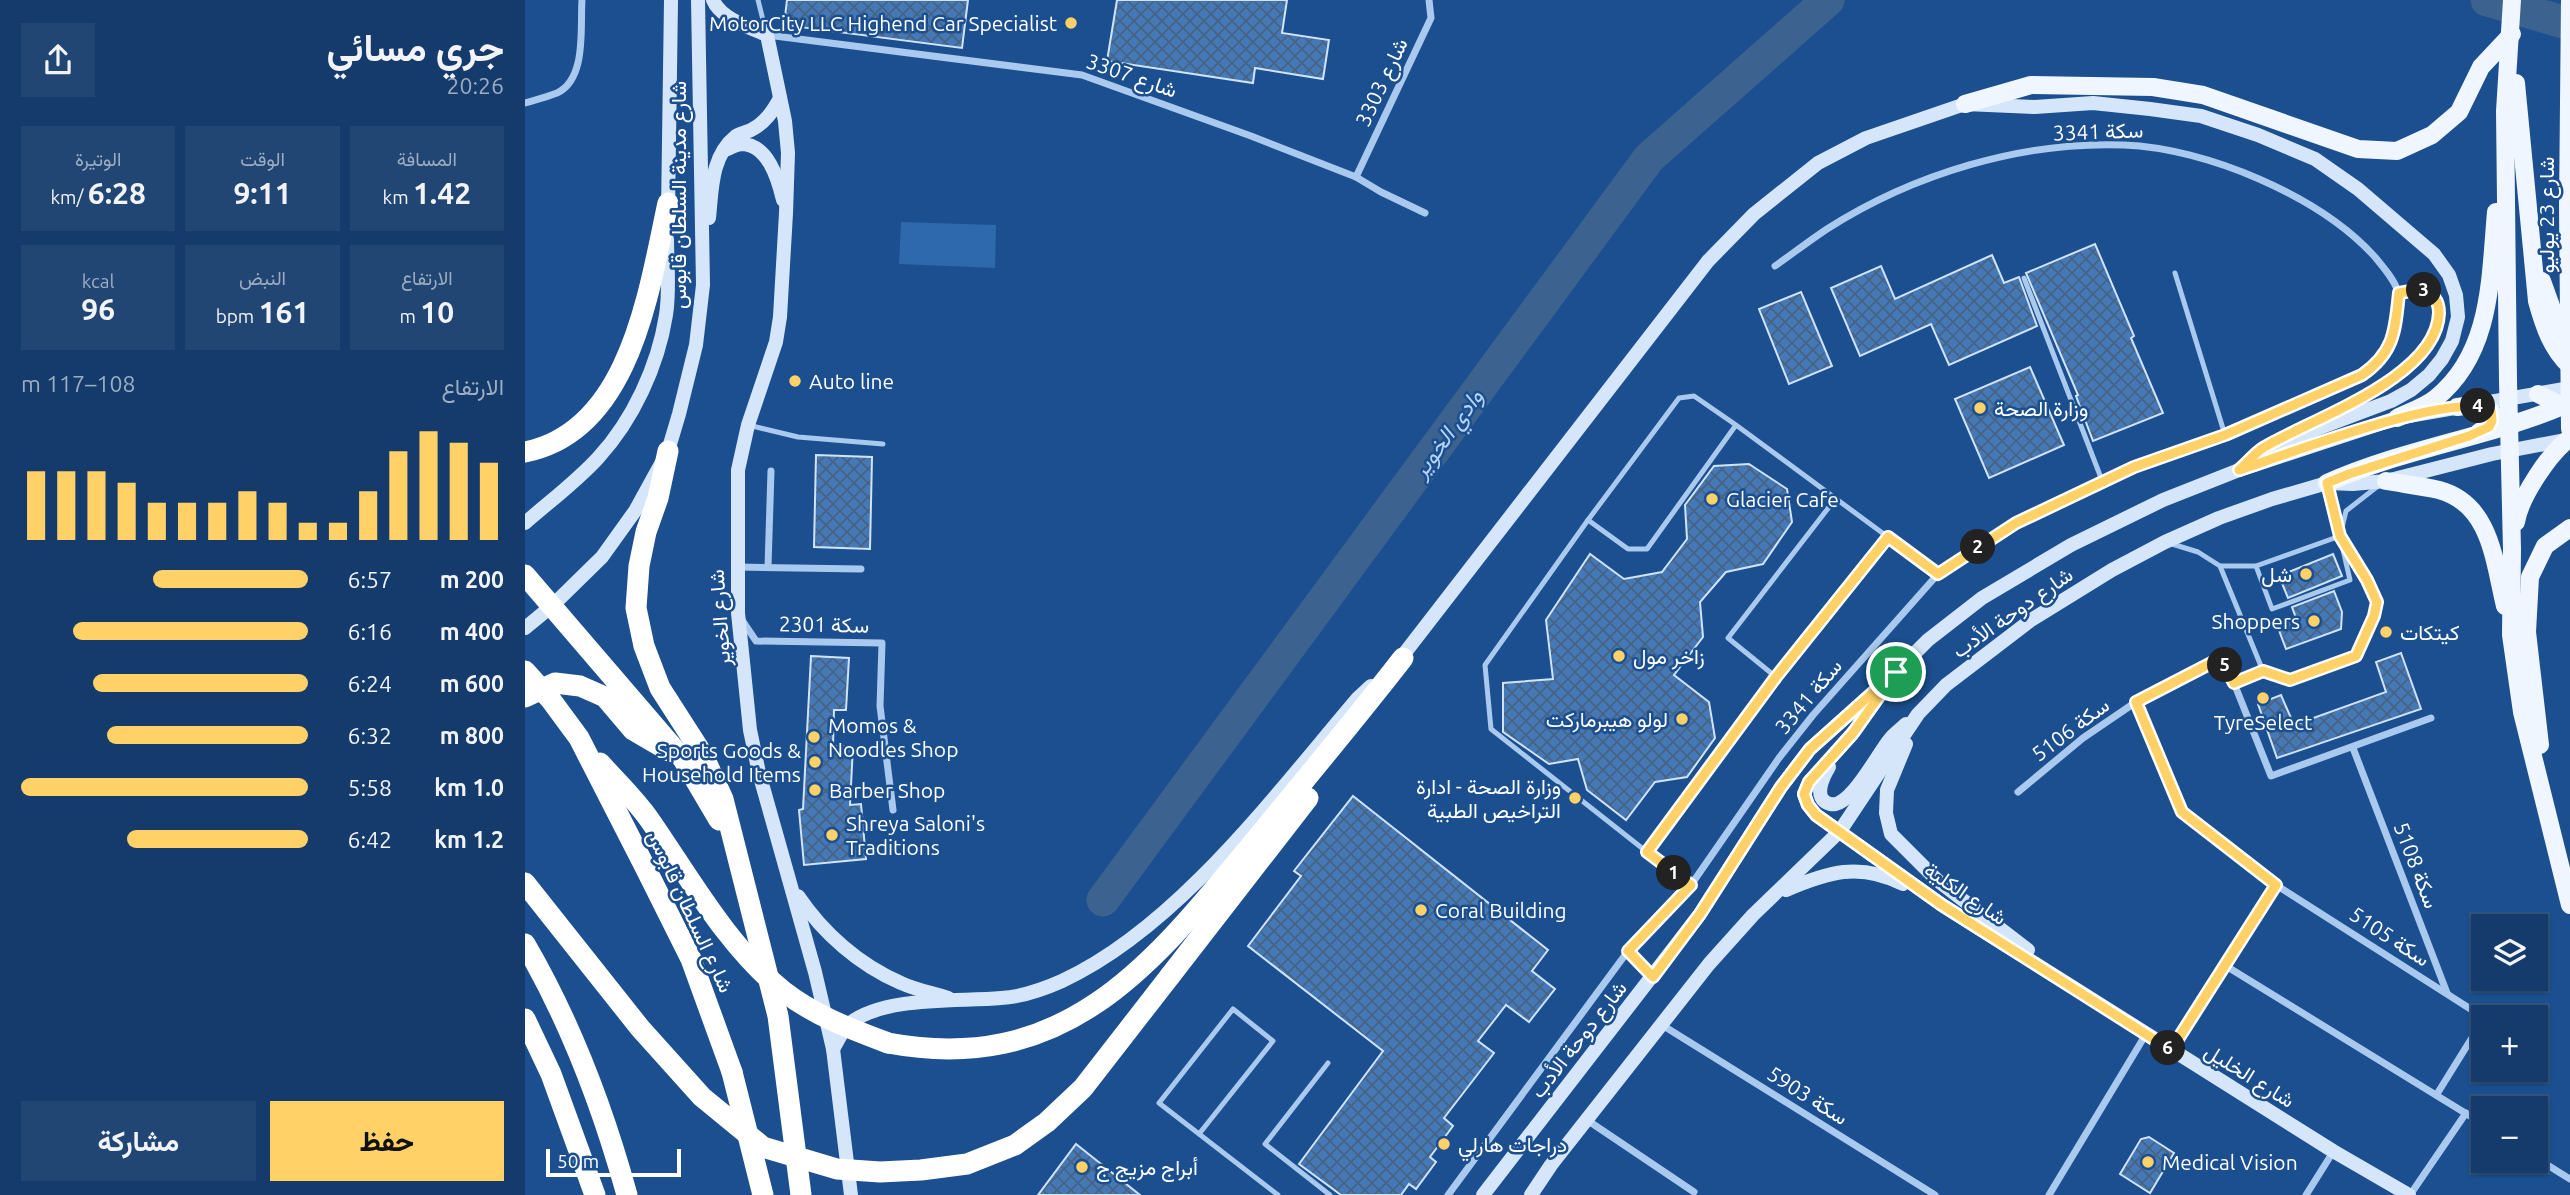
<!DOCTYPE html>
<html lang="ar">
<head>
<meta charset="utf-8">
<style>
  :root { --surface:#143b6b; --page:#214673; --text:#f1f3f6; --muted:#9dadc1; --line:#33557e; --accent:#ffd166 }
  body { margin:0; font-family:Ubuntu,Vazirmatn,sans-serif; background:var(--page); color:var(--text); direction:rtl; height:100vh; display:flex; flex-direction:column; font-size:26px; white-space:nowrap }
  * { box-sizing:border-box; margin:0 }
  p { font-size:23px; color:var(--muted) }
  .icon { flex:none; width:38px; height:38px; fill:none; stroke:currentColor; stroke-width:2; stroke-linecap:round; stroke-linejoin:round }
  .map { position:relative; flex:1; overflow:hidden; direction:ltr }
  .sheet { display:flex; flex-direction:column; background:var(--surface); width:525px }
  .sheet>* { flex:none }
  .fabs { position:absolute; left:1946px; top:914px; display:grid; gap:14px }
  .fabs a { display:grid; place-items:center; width:77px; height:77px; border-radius:0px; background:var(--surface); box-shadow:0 2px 5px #0004,0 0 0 2px var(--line); font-size:35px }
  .scale { position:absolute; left:21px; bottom:18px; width:135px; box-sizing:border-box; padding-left:7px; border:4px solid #fff; border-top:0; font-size:19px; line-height:24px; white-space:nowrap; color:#fff; -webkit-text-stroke:5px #1b4f8f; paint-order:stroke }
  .pin { position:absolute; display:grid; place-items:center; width:60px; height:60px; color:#fff; margin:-30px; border:4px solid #fff; border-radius:50%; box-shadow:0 2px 7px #0007 }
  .km { position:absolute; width:35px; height:35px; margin:-18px; border-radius:50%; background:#222; color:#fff; font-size:19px; line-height:35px; text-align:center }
  .round { display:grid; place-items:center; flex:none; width:74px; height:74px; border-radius:0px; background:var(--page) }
  .summary { display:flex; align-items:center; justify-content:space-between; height:119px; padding:0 21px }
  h1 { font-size:38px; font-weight:700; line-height:52px }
  .metrics { display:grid; grid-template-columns:repeat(3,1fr); gap:10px; height:119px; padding:7px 21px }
  .metrics div { display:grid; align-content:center; border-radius:0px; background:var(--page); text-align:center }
  .metrics b { font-size:30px; font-weight:700 }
  .metrics small { font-size:19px; font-weight:400 }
  .metrics p { font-size:19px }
  .chart { height:196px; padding:14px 21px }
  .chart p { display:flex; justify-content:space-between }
  .chart svg { width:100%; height:126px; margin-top:7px; stroke:var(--accent); stroke-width:6 }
  .button { display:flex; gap:14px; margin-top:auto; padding:14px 21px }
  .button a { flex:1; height:80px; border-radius:0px; background:var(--accent); color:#111; font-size:28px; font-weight:700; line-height:80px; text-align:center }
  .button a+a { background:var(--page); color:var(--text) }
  ul { padding:0 21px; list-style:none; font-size:23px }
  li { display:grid; grid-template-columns:112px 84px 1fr; align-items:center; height:52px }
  li i { height:18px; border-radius:9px; background:var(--accent) }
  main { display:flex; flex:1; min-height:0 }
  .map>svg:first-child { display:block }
  .grass { fill:#2e69ad }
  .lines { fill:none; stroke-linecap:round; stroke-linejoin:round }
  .river { stroke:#3c6290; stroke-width:33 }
  .building { fill:url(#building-cross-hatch); stroke:#cfe3fa; stroke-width:2 }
  .lane { stroke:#a9c9ee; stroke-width:5 }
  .street { stroke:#a9c9ee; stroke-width:7 }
  .secondary { stroke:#d6e6fa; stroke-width:14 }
  .primary { stroke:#f0f6ff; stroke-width:18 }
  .highway { stroke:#fff; stroke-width:21 }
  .primary-bridge { stroke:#f0f6ff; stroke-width:18 }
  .highway-bridge { stroke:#fff; stroke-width:21 }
  .route-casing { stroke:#fff; stroke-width:14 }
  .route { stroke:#ffd166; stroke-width:9 }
  .poi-dot { fill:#ffd166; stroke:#1b4f8f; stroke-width:2.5 }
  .labels { text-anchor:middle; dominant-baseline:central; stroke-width:5; stroke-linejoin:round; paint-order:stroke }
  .poi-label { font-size:21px; fill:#fff; stroke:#1b4f8f; text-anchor:start }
  .street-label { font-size:21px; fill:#fff; stroke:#1b4f8f }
  .water-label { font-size:23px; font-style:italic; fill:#b5d3f5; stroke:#1b4f8f }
</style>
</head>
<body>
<main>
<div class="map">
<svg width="2045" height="1195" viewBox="0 0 2045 1195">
  <defs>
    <pattern id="building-cross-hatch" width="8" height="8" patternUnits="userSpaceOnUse" patternTransform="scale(1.75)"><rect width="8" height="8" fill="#4478b7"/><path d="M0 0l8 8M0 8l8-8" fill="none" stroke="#486282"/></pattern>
  </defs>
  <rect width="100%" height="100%" fill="#1b4f8f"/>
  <!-- grass -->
  <path class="grass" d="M376,222L471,225L470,268L374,264Z"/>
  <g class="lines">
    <!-- river -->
    <g class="river">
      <path d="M1962,0L2045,24"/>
      <path d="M578,900L1124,158L1303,0"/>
    </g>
  </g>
  <!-- building -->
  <g class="building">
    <path d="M262,0H443L437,48L259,25Z"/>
    <path d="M592,0H762L757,33L804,40L798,79L730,68L728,83L582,61Z"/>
    <path d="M1570,244L1609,336L1606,338L1638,413L1568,441L1551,396L1553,395L1501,273Z"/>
    <path d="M1467,255L1479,283L1494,277L1512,326L1424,365L1406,324L1335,356L1306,288L1356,266L1370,299Z"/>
    <path d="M1276,292L1307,366L1264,384L1234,309Z"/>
    <path d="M1505,367L1539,445L1464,478L1430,399Z"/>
    <path d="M291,455L347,457L345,549L289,547Z"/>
    <path d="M1224,464L1262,489L1267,522L1238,564L1201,572L1175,602L1178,637L1149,675L1184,702L1190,738L1162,777L1130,782L1101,820L1062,790L1053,759L1024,764L978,732V683L1028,679L1021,620L1065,554L1099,579L1137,572L1162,539L1160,505L1189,466Z"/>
    <path d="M1808,554L1817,576L1763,598L1754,576Z"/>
    <path d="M1809,591L1817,612L1816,629L1761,649L1752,625L1771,618L1767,607Z"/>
    <path d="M1876,653L1896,709L1752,758L1733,704L1756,695L1769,725L1861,692L1851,662Z"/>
    <path d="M286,656L324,658L321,710H309L308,746H328L325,805L336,804L341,859L279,865L274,810L278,809Z"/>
    <path d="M828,796L1023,950L1007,971L1030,989L1004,1022L981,1005L953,1041L969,1053L919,1118L928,1126L905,1157L911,1162L891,1189L884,1184L876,1195H816L774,1164L858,1051L723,946L776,876L769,871Z"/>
    <path d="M1624,1137L1649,1153L1625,1193L1595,1174L1616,1139Z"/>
    <path d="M551,1144L615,1195H513Z"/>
  </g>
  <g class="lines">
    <!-- lane -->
    <g class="lane">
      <path d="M233,0L241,32"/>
      <path d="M1650,273L1700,435"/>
      <path d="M1499,278L1578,483"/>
      <path d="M223,425L273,437L358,444"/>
      <path d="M1211,425L1169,396L1154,398L1063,520L1103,549H1122L1211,425L1413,574"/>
      <path d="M1311,498L1203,638L1251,677L1363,537"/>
      <path d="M1063,520L960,665L966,729L1122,852"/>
      <path d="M1647,544L1673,552L1695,566H1731L1815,536L1803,487"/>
      <path d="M1695,566L1738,671L1765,680L1831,656C1838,641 1851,620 1852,604C1852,590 1823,549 1815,536L1821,511L1853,486"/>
      <path d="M1731,566L1747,609L1825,580L1816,541"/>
      <path d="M1166,885L1122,852L1251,677"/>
      <path d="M803,1063L740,1144L805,1195"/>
      <path d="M674,1134L748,1041L708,1009L634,1103L753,1195"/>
    </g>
    <!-- street -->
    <g class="street">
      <path d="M242,35L557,75L726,136L831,177L856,192L900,213"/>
      <path d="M0,103C10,100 22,97 32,93C62,79 55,27 57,0"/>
      <path d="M831,177L906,18L904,0"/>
      <path d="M1775,429C1807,413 1865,389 1888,363C1896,354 1902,343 1908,332C1914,320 1917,308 1909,296C1900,285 1886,290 1874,293"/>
      <path d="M212,567L336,569"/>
      <path d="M243,567L246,471"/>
      <path d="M217,620L231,641L357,643L355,706L368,810"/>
      <path d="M1709,683L1738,671"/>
      <path d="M1611,702L1657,812L1751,885L1958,1017"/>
      <path d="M1828,748L1922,993"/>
      <path d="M1493,792L1558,738L1611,702L1696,658L1709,683L1746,776L1906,718"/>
      <path d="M1103,951L1128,976"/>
      <path d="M1701,966L1958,1124"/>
      <path d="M1137,1025L1410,1195"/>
      <path d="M1646,1049L1751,885"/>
      <path d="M2011,1051L2021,1058"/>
      <path d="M1912,1094L1958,1020"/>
      <path d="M1062,1120L1169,1192"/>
      <path d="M2011,1158L2045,1179"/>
      <path d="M923,1195L1103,951L1166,885L1254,758L1288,715L1413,574L1491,523L1609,467L1700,435L1837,375C1858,360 1868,344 1871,318C1872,311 1875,299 1873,292C1870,280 1858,267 1850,257C1795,196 1681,148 1599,145C1497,141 1388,174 1302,229C1284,241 1267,254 1250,266"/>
      <path d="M1524,1195L1621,1034"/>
      <path d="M1781,1195L1808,1152"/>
      <path d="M1885,1195L1941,1113"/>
    </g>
    <!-- secondary -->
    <g class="secondary">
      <path d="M188,0C196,19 224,27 242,35L260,121L263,153L261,213L255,317L251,342L223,425L213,470V613L225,730L234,773L290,972L308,1049L326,1195"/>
      <path d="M200,150C205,148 211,145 216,144C243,144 253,179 258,200"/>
      <path d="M143,212L146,0"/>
      <path d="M184,218C187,189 186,156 211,136C216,133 222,132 226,130C240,123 248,111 255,98"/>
      <path d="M0,523C24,502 51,482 73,458C108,420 133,366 141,315C145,290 142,264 142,239"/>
      <path d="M0,628L28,605L77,557L110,511L143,451L154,414L171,345L178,285L173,0"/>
      <path d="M872,663L1183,261L1229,214L1293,163L1341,138L1440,104L1510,107L1568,103L1625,109L1676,116L1733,135L1790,159L1833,189L1909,254L1924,275L1931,295L1933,317L1927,341L1917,359L1904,375L1886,390L1866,401L1736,450L1714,470"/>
      <path d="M1358,691L1328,733L1284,782L1279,794L1283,805L1291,815L1417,905L1808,1151L1884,1195"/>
      <path d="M1381,744L1362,790L1361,813L1366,834L1412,880L1503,950"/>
      <path d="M1304,767C1298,777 1287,799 1305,804C1325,809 1353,753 1365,739C1370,733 1376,729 1381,724"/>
      <path d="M1261,890C1303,872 1334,862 1378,884"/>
      <path d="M273,896C298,933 334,965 376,983C391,990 408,993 423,998"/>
      <path d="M308,1049C313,1041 318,1029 325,1023C361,996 432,1002 476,998C496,997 519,989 537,981C652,928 751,794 832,699L846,686"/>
      <path d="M958,1195L1175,914L1256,787L1285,749L1371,672L1403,640L1457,598L1546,545L1638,500L1714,470L1872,418L2045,388"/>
      <path d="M1006,1195L1026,1165L1184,964L1228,915L1315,831L1393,714L1421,685L1506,620L1587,570L1640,542L1694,518L1747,499L1802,483L1828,484L1861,481L1967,454L2045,439"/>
    </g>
    <!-- primary -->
    <g class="primary">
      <path d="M1987,0L1980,111L1983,381L1987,549L1986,635L1997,712L2045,905"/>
      <path d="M1991,83L2012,301C2019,326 2026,348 2045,366"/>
      <path d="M1440,104L1506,85L1628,87L1678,95L1833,149L1872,151L1907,135L1934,112L1956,67L1987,34"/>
      <path d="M2017,281L2031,320L2045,343"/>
      <path d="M2013,394L2044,409"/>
      <path d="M1932,407L1948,405L1966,411C1972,420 1962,428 1954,432"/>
      <path d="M1872,418C1884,412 1900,407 1911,398C1967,353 1965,278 1971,212"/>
      <path d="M1861,481C1878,484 1897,486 1914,490C1966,504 1969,561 1980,606"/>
      <path d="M1802,483C1880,448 1967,437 2045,403"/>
      <path d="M1991,522C1995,497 2025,452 2045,438"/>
      <path d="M2015,745L2002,632L2005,577L2020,546L2045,528"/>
    </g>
    <!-- highway -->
    <g class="highway">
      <path d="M143,451L133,498L121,532L114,566L111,608L119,646L135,688L178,755L198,799L253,1016L276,1195"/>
      <path d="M0,452C106,431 124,289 143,203"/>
      <path d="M0,575L158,759L194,820"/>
      <path d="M0,697L30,683L55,686L80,697L108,730L144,751"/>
      <path d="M0,944C46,1023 78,1108 102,1195"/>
      <path d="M645,976L783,798"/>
      <path d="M0,1019L26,1074L70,1195"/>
      <path d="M363,1043C540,1076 626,966 727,844C778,782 829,721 878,658"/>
      <path d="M207,1072L238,1195"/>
    </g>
    <!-- primary-bridge -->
    <path class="primary-bridge" d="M2045,0L2043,207L2045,429"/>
    <!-- highway-bridge -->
    <g class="highway-bridge">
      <path d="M0,671L26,700L54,738L120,867L166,959L207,1072"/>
      <path d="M75,763C91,781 110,799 124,819C165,878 202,946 258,991C290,1016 326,1029 363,1043"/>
      <path d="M0,883L115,1028L177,1097L238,1147L312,1169L355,1172L396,1170L442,1164L490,1145L522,1122L558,1088L645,976"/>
    </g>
  </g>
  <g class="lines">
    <!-- route casing -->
    <g class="route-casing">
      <path id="route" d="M1897,289C1908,294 1914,300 1914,313C1912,378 1786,419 1738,448C1729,454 1722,463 1714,470C1758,456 1931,389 1966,411L1967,421L1964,427L1944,436L1824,474L1802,483L1815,536L1842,580L1852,602L1849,616L1831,656L1765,680L1738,671L1709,683L1696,658L1611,702L1657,812L1751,885L1646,1050L1417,905L1291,815L1283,805L1279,794L1284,782L1328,733L1371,672L1285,749L1256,787L1175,914L1128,977L1103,951L1166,885L1122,852L1251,677L1363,537L1413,574L1491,523L1609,467L1700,435L1837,375C1870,352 1870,330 1874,293Z"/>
    </g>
    <!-- route -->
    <use href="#route" class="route"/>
  </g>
  <!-- markers -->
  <g class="poi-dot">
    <circle cx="546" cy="23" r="7"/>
    <circle cx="270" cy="381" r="7"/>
    <circle cx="1455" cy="408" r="7"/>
    <circle cx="1187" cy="499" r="7"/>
    <circle cx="1781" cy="574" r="7"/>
    <circle cx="1789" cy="621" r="7"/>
    <circle cx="1861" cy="632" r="7"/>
    <circle cx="1094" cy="656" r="7"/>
    <circle cx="1738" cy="698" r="7"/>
    <circle cx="1157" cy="719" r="7"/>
    <circle cx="289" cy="737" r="7"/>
    <circle cx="290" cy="762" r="7"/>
    <circle cx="290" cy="790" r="7"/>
    <circle cx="1050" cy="798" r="7"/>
    <circle cx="307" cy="835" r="7"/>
    <circle cx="896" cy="910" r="7"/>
    <circle cx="919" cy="1144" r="7"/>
    <circle cx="1623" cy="1162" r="7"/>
    <circle cx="557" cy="1167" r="7"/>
  </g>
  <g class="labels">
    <!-- poi labels -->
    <g class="poi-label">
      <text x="532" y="23" text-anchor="end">MotorCity LLC Highend Car Specialist</text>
      <text x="284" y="381">Auto line</text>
      <text x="1469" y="408">وزارة الصحة</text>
      <text x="1201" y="499">Glacier Cafe</text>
      <text x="1767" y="574" text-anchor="end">شل</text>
      <text x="1775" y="621" text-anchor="end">Shoppers</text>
      <text x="1875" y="632">كيتكات</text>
      <text x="1108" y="656">زاخر مول</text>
      <text x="1143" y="719" text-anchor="end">لولو هيبرماركت</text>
      <text x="1738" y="722" text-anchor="middle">TyreSelect</text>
      <text x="303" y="725">Momos &amp;<tspan x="303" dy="24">Noodles Shop</tspan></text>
      <text x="276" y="750" text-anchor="end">Sports Goods &amp;<tspan x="276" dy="24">Household Items</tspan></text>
      <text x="1036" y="786" text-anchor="end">وزارة الصحة - ادارة<tspan x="1036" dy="24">التراخيص الطبية</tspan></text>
      <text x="304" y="790">Barber Shop</text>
      <text x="321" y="823">Shreya Saloni's<tspan x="321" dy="24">Traditions</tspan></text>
      <text x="910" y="910">Coral Building</text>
      <text x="933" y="1144">دراجات هارلي</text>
      <text x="1637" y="1162">Medical Vision</text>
      <text x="571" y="1167">أبراج مزيج ج</text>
    </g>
    <!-- street labels -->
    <g class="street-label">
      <text transform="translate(607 75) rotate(19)">3307 شارع</text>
      <text transform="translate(856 82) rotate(-65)">3303 شارع</text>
      <text transform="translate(1573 131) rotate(-2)">سكة 3341</text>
      <text transform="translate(153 195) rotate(-90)">شارع مدينة السلطان قابوس</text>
      <text transform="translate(2021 215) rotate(-90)">شارع 23 يوليو</text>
      <text transform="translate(1487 612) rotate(-35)">شارع دوحة الأدب</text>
      <text transform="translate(194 618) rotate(-94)">شارع الخوير</text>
      <text transform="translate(299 624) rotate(1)">سكة 2301</text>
      <text transform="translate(1283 696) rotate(-50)">سكة 3341</text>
      <text transform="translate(1545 729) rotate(-37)">سكة 5106</text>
      <text transform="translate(1892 865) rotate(69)">سكة 5108</text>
      <text transform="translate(1441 893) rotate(34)">شارع الكلية</text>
      <text transform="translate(166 911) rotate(65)">شارع السلطان قابوس</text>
      <text transform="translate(1865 936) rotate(33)">سكة 5105</text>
      <text transform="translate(1053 1039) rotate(-52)">شارع دوحة الأدب</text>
      <text transform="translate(1725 1075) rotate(32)">شارع الخليل</text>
      <text transform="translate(1283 1095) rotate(32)">سكة 5903</text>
    </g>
    <!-- water labels -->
    <g class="water-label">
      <text transform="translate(922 433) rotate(-54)">وادي الخوير</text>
    </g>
  </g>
</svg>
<div class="fabs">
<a><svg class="icon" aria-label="layers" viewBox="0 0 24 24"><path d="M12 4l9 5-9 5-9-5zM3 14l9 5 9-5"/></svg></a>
<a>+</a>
<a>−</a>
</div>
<div class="scale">50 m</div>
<div class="pin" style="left:1371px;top:672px;background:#1e9e55"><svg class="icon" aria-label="arrive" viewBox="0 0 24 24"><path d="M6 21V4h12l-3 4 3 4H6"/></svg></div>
<b class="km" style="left:1149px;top:873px">1</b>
<b class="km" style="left:1453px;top:547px">2</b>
<b class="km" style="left:1899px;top:290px">3</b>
<b class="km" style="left:1953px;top:406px">4</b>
<b class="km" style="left:1700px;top:665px">5</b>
<b class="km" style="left:1643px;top:1048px">6</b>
</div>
<section class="sheet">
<div class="summary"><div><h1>جري مسائي</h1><p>20:26</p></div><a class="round"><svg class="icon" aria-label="share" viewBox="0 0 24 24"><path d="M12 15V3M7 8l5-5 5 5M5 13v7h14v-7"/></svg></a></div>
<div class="metrics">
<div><p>المسافة</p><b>1.42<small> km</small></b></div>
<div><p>الوقت</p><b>9:11</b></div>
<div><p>الوتيرة</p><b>6:28<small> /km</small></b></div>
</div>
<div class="metrics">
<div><p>الارتفاع</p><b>10<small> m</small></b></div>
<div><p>النبض</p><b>161<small> bpm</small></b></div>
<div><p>kcal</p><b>96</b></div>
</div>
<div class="chart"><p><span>الارتفاع</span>108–117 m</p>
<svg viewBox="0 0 160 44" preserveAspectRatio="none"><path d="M5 44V20M15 44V20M25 44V20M35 44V24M45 44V31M55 44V31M65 44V31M75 44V27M85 44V31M95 44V38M105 44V38M115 44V27M125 44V13M135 44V6M145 44V10M155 44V17"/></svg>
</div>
<ul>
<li><b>200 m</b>6:57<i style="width:54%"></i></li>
<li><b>400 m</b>6:16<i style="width:82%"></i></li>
<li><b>600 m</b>6:24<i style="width:75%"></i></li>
<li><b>800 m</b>6:32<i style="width:70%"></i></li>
<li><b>1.0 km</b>5:58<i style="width:100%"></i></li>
<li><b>1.2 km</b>6:42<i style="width:63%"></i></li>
</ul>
<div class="button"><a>حفظ</a><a>مشاركة</a></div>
</section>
</main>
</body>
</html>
